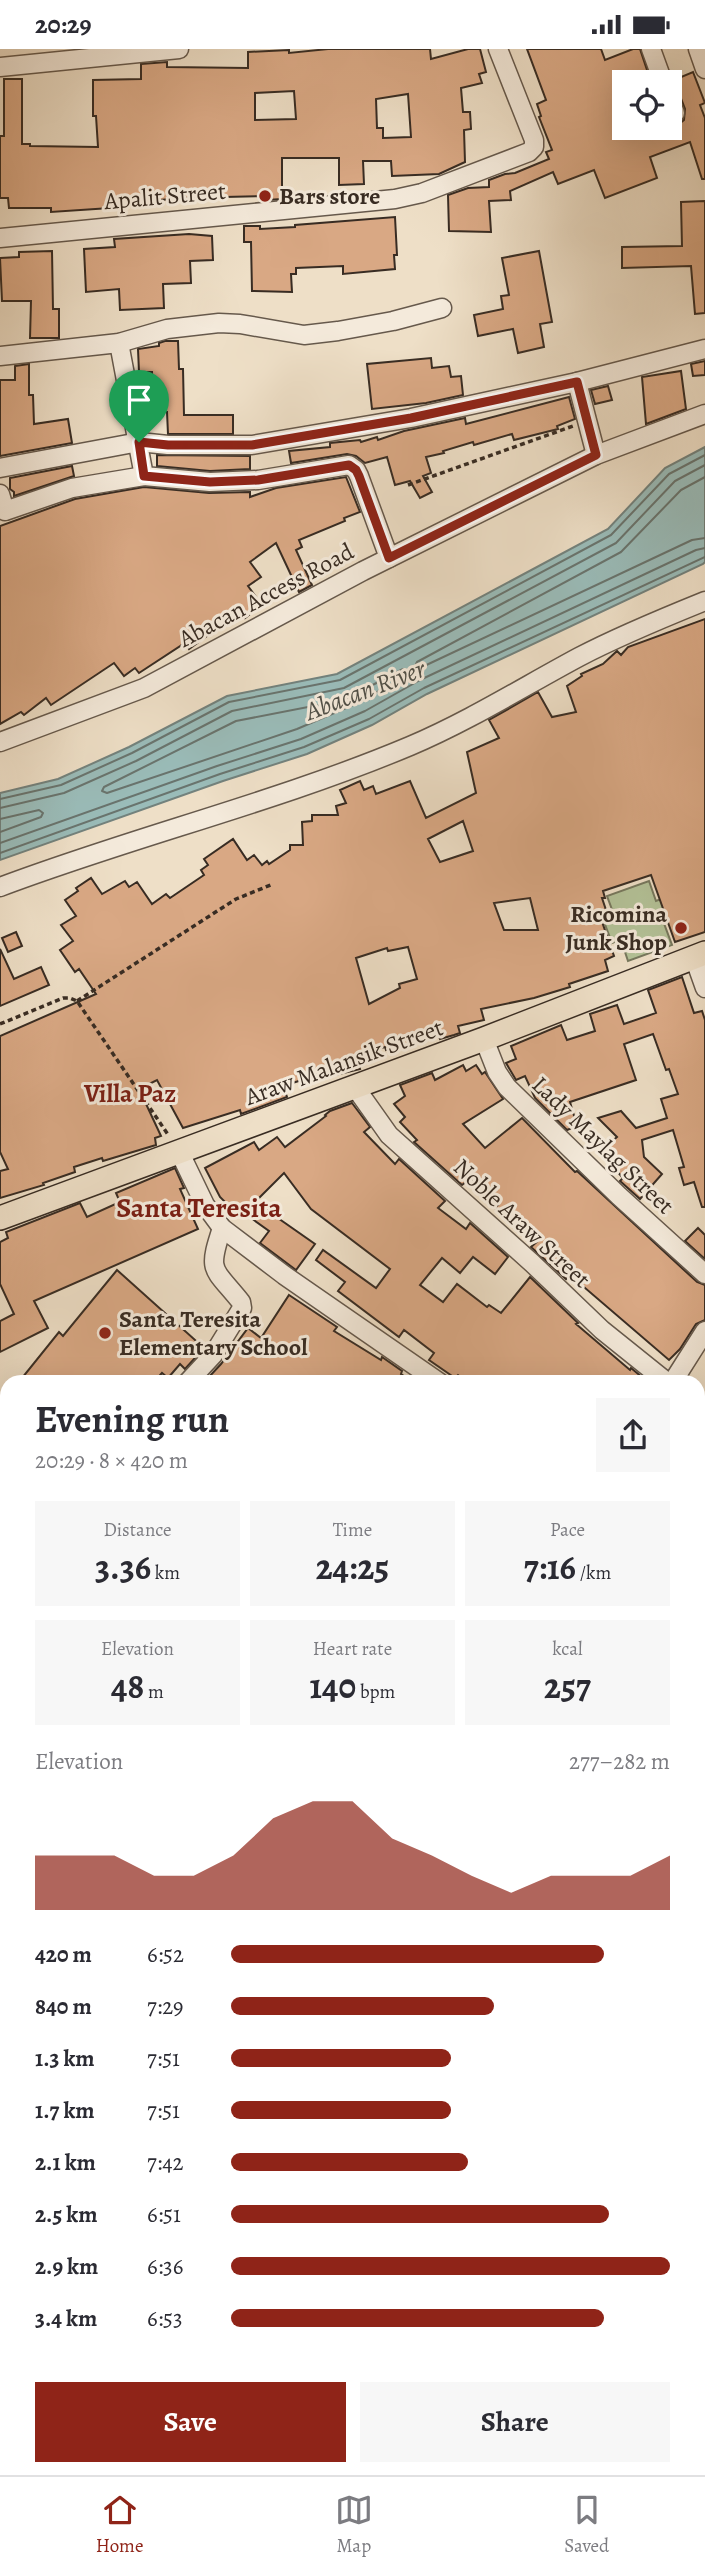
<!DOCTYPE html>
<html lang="en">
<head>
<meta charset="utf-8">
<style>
  :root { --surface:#fff; --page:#f7f7f7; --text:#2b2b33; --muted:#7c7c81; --line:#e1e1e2; --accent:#8f2418 }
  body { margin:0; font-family:Alegreya,serif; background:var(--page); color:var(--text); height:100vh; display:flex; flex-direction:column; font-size:26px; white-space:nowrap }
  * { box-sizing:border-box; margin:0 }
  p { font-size:23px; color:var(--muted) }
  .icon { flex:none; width:38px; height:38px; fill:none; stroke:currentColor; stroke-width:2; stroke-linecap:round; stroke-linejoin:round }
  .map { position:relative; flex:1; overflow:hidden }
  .details { position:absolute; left:0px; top:1326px; width:705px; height:1101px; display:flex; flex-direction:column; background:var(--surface); border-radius:21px 21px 0 0; box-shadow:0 7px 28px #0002 }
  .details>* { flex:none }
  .tools { position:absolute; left:612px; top:21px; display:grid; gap:14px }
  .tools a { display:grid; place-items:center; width:70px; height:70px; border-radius:0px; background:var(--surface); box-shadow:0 7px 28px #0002; font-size:35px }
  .pin { position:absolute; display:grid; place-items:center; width:60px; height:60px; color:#fff; margin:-72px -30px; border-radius:50% 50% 50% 0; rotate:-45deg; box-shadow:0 0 7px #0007 }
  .pin .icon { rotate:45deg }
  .round { display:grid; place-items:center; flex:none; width:74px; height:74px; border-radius:0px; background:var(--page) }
  .headline { display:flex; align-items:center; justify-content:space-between; height:119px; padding:0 35px }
  h1 { font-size:38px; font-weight:600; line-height:52px }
  .stats { display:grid; grid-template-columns:repeat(3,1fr); gap:10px; height:119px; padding:7px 35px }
  .stats div { display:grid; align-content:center; border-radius:0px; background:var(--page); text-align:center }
  .stats b { font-size:35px; font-weight:600 }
  .stats small { font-size:19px; font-weight:400 }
  .stats p { font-size:19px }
  .chart { height:196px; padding:14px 35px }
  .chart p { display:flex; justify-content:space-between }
  .chart svg { width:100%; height:126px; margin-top:7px; fill:var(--accent); opacity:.7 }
  .button { display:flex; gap:14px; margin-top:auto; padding:14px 35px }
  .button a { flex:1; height:80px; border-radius:0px; background:var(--accent); color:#fff; font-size:28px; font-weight:600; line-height:80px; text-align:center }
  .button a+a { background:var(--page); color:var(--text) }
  ul { padding:0 35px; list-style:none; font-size:23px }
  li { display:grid; grid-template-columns:112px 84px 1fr; align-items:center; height:52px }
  li i { height:18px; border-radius:9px; background:var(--accent) }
  .status { display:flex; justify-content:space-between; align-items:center; height:49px; padding:0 35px; background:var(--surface); direction:ltr }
  .status svg { height:19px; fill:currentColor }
  .tabs { display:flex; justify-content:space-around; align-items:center; height:98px; border-top:2px solid var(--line); background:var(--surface); font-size:19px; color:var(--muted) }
  .tabs a { display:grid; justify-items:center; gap:4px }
  .tabs .on { color:var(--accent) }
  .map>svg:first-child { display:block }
  .green { fill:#b4c399; stroke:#76785e; stroke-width:2 }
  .water { fill:#9abcb9; stroke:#73827d; stroke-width:2 }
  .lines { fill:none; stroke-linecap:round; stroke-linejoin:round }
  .shore { stroke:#69746e; stroke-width:2 }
  .building { fill:#d9a884; stroke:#382c23; stroke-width:2; fill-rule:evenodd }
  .minor-casing { stroke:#66594c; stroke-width:21 }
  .major-casing { stroke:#382c23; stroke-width:26 }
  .path { stroke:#382c23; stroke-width:3.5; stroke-dasharray:5 3.5; stroke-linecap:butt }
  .minor { stroke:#f4eadb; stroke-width:18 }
  .major { stroke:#eedfc7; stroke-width:23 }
  .route-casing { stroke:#fff; stroke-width:14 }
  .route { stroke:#8f2418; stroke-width:9 }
  .poi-dot { fill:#8f2418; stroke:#f4eadb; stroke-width:2.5 }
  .labels { text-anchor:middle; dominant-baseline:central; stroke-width:6; stroke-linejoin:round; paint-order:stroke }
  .street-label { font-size:24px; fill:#382c23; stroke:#f4eadb }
  .poi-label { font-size:24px; font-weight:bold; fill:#382c23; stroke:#f4eadb; text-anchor:start }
  .water-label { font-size:26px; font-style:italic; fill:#505048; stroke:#f4eadb }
  .neighbourhood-label { font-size:26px; font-weight:bold; fill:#7a1f14; stroke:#f4eadb }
  .quarter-label { font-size:28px; font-weight:bold; fill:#7a1f14; stroke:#f4eadb }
</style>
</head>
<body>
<div class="status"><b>20:29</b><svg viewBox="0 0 49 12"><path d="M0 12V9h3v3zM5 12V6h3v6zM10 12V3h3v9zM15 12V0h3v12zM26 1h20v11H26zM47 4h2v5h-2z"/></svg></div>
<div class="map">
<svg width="705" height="2426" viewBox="0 0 705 2426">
  <rect width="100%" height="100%" fill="#eedfc7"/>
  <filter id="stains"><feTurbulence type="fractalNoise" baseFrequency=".00286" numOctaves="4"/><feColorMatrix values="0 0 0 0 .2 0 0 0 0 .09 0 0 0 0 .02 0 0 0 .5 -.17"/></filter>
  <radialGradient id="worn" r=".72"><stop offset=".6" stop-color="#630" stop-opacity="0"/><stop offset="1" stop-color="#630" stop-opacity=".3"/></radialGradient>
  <!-- green -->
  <path class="green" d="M649,832L656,852L669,847L675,864L662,869L672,896L628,912L621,891L612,894L603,870L614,866L607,847Z"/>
  <!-- water -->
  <path class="water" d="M705,398V513L703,515L427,645L372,676L307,705L223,732L0,811V744L58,730L129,698L227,647L337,625L608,480L665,419Z"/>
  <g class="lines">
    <!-- shore -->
    <g class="shore">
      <path d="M705,428L681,441L621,503L417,613L415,617L420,619L692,491L705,489"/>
      <path d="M403,620L408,622L406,626L360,653L297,680L107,744L102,742L104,738L236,672L344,651Z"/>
      <path d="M0,750L61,736L132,704L229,653L340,631L611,486L669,425L705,406"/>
      <path d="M0,759L64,744L136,712L232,662L344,639L616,494L675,432L705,416"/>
      <path d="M0,770L39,761L43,764L41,768L0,783"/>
      <path d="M0,794L217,717L301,690L365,662L420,631L696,501L705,499"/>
      <path d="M0,804L220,725L304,698L369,670L424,639L705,508"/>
    </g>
  </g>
  <!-- building -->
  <g class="building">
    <path d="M328,0H430L431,10L468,0H480L486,23L479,25L482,34L461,39L463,63H470L471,80L464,81L465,113L439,125L392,127L391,112H363L364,135L339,136V109H282V150L267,151V147L181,149L161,151V154H140V157L51,163V159H9L8,149H0V87H4V30H22V95H30V97L98,98L96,67H93V31L141,30V15L167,13V18L248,19V3L289,1V4ZM294,42L296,70L255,71V44ZM408,45L411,88L383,89V79H377L376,50Z"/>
    <path d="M527,0H601L605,11L633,0H640L651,33H625V79H670V74L679,75L684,71L685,60L680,47L671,41L674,31L693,23L705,54L700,56L705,69V130H702L690,93L650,108L657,129L605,149L594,121L558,135L553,123L510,142L511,151L489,152L491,183L449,182L448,146L468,139L489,138V131L505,125L515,124L549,110L546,103L552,101L539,68L541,67L537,55L546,51Z"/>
    <path d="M705,152V264L695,265L691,217L622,219V198L682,197L681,153Z"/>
    <path d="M395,168L397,206H394L395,220L343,225V217L296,219V225H291L292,243L252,242L251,193H244V177H260V180L295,178V176Z"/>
    <path d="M189,185L212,187L213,211L190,212L191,234L163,235L164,259L120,261L119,240L86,243L84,200L115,198L114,190Z"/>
    <path d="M52,202L53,260H59V289H30L31,252H2L0,209L19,208V203Z"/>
    <path d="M539,202L552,273L540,275L544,298L518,304L513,280L478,287L474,266L503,260L501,247L509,246L502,209Z"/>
    <path d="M165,292H178L179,320H183L184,366H233V385H168L167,363H153L152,323H139L138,300L159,297V294Z"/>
    <path d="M431,309L432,319L449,317L451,328L461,327L463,346L426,354L372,360L367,315Z"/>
    <path d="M705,312V326L693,327L691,315Z"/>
    <path d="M29,315V346H33L34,375L68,370L72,394L0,407V331H15V317Z"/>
    <path d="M681,322L686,360L646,375L642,328Z"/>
    <path d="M608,337L612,351L595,355L591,341Z"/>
    <path d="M569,348L575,370L557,377L558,380L514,391L512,385L474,396L473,393L443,402L444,404L426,408L431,424L423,427L432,443L420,449L410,432L395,436L387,408L365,414L356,407L347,405L291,414L289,402L330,398V394L360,391L361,393L377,388L378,391L404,382L465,369L466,375Z"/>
    <path d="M157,406L250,407V420L210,422L157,417Z"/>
    <path d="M72,417L74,427L14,447V443L10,440V429Z"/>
    <path d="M346,428L360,463L344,469L345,472L299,491L302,498L296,501L312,536L299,543L276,494L250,513L261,528L248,537L262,556L245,569L240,563L189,600L185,594L139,624L135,619L124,627L114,614L51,656L46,649L24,666L21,663L0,675V477L75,450L144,438L209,444L250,443V448L276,439Z"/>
    <path d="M705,570V883L675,893L651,826L603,842L605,849H602L607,864L600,867L614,907L605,911L608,922L569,935L570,938L534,949L481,960L484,971L458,977L460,984L454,986L440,990L437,981L411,989L412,994L386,1001L385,998L356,1006L360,1020L335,1026L333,1020L302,1029V1031L283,1037L287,1048L241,1065L240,1061L183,1079L157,1031L139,1040L161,1087L155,1089L156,1096L103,1112L102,1109L74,1118L75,1123L43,1134L44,1136L0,1149V1122L8,1120L0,1103V987L96,945L79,920L75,923L60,901L73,892L61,876L76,867L65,851L78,842L76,839L91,829L102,845L125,832L129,838L137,833L152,855L166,845L170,849L204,826L201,821L208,816L204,810L233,790L247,811L254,806L262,816L267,812L269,815L290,801V796H303L302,773L312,772V766H338L336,757L346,754L340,741L360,732L364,741L373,737L376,745L410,732L426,769L476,744L467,703L499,689L489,671L538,643L552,668L576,663L567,637L582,627L581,625L603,615L617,602L621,606L628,598ZM463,772L473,802L440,813L428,790ZM530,849L538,881H504L494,854ZM408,898L417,930L399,935L400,939L369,955L356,909L387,899L388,902Z"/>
    <path d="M16,883L22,897L8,903L2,889Z"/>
    <path d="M0,900L14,930L41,918L49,936L0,957Z"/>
    <path d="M682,928L694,964L702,962L705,971V1158H702L694,1133L684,1136L679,1119L684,1118L673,1081L642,1091L644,1108L662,1125L640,1150L620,1132L623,1129L600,1103L617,1088L598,1069L621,1062L636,1079L667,1069L661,1050L678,1045L669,1020L666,1021L653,985L624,995L636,1031L570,1053L577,1077L567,1081L535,1049L525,1027L516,1031L506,1014L516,1010L511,997L561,976L567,991L595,982L590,965L617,956L624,975L656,964L648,941Z"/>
    <path d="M463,1016L466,1022L476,1016L482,1025L485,1023L503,1050L463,1075L485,1099L522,1069L575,1123L577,1122L697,1233L705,1236V1271L696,1275L680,1300L669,1311L570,1226L566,1230L531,1198L539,1191L518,1169L511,1175L495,1159L498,1156L471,1129L462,1136L414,1093L417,1091L400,1073L405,1068L394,1055L405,1047L400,1036L432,1024L435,1031Z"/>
    <path d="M352,1054L370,1078L364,1083L395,1115L399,1110L445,1152L438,1159L466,1180L470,1174L508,1208L495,1225L473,1208L460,1224L442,1209L420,1236L443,1253L457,1235L487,1258L489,1256L501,1264L530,1228L578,1274L576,1275L630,1321L631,1319L649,1334H467L458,1326L455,1329L429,1311L434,1304L404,1281L399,1288L338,1242L345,1233L316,1211L323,1201L376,1239L390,1220L311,1160L284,1124L255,1153L315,1195L296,1221L260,1194L269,1182L244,1164L240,1168L220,1148L205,1119L254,1093L259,1101L277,1088L285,1098L326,1067L325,1066L330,1062Z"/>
    <path d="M175,1119L184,1139L180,1140L198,1180L34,1252L48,1279L0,1303V1272L14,1265L0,1235V1193L8,1189L6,1183L80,1154L87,1168L120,1153L116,1144Z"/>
    <path d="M698,1179L705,1186V1210L685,1192Z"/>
    <path d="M117,1221L204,1299L185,1320L180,1315L168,1329L162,1324L153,1334H18L59,1283L63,1287Z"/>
    <path d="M289,1246L337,1278L334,1282L381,1311L382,1308L402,1322L401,1325L414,1334H212L208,1329L221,1315L248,1279L261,1289Z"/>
  </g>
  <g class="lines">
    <!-- minor casing -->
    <g class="minor-casing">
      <g id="minor">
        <path d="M651,0L663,33"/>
        <path d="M698,0L705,20"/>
        <path d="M0,18L179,0"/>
        <path d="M670,52L675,64"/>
        <path d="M0,189L395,150L422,144L529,103L534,98V91L498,0"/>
        <path d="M119,294L144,427L210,433L258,431L349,416L356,421L359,427L389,509"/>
        <path d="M0,307L119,294L167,280L219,274L240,275L304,286L338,282L393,272L442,259"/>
        <path d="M577,333L596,406"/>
        <path d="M0,419L139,393L168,396H252L411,369L577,333L705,300"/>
        <path d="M0,445L5,462L72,439L144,427"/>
        <path d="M0,693L144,639L363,522L596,406L705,365"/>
        <path d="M0,838C135,787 277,753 410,697C469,672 523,638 579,608C619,587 663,569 705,552"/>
        <path d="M694,908L705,939"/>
        <path d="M484,990L497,1023L507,1038L619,1147L705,1225"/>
        <path d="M355,1038L389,1086L532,1214L602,1281L668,1334"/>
        <path d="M179,1102L205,1156L222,1179L284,1226L440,1334"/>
        <path d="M187,1334L213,1306L242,1259L241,1253C213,1218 207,1224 222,1179"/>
        <path d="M672,1334L705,1282"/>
        <path d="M698,1356L705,1361"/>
        <path d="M698,1510L705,1514"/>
        <path d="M0,1596L7,1593"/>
        <path d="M0,1644L7,1653"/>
        <path d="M698,1657L705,1660"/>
        <path d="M0,1735L7,1744"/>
        <path d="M698,1793L705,1796"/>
        <path d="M698,1918L705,1926"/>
        <path d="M0,1930L7,1938"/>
        <path d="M698,2067L705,2062"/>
        <path d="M0,2102L7,2096"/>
        <path d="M698,2156L705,2169"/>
        <path d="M698,2187L705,2182"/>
        <path d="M698,2352L705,2347"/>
        <path d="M86,2420L90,2426"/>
        <path d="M610,2420L615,2426"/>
        <path d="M370,2426L378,2420"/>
      </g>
    </g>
    <!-- major casing -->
    <g class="major-casing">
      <path id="major" d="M0,1169L484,990L705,904"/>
    </g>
    <!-- path -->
    <g class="path">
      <path d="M408,436L573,377"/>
      <path d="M77,952L236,850L273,835"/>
      <path d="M0,975L63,949H70L77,952L169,1087"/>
    </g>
    <!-- minor -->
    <use href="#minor" class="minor"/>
    <!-- major -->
    <use href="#major" class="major"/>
  </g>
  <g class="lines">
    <!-- route casing -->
    <g class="route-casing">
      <path id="route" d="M577,333L596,406L389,509L359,427L356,421L349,416L258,431L210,433L144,427L139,393L168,396H252L411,369Z"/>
    </g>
    <!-- route -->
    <use href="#route" class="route"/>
  </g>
  <!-- markers -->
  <g class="poi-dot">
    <circle cx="265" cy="147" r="7"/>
    <circle cx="681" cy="879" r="7"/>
    <circle cx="105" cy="1284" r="7"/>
  </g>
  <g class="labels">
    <!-- street labels -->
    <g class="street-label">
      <text transform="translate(165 147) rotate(-5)">Apalit Street</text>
      <text transform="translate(266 546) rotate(-28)">Abacan Access Road</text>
      <text transform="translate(344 1013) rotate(-20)">Araw Malansik Street</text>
      <text transform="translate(603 1096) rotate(44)">Lady Maylag Street</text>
      <text transform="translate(522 1174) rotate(43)">Noble Araw Street</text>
    </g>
    <!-- poi labels -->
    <g class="poi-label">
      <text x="279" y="147">Bars store</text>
      <text x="667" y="865" text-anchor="end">Ricomina<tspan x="667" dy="28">Junk Shop</tspan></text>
      <text x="119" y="1270">Santa Teresita<tspan x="119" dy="28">Elementary School</tspan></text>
    </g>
    <!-- water labels -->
    <g class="water-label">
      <text transform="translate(365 641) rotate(-21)">Abacan River</text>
    </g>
    <!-- neighbourhood labels -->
    <g class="neighbourhood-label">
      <text x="130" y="1044">Villa Paz</text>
    </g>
    <!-- quarter labels -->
    <g class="quarter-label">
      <text x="199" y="1159">Santa Teresita</text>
    </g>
  </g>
  <rect width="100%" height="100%" filter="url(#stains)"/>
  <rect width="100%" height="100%" fill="url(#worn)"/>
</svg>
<div class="tools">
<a><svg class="icon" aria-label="locate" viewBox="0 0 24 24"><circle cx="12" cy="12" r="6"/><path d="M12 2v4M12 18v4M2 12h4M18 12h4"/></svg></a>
</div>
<div class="pin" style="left:139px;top:393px;background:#1e9e55"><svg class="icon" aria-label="arrive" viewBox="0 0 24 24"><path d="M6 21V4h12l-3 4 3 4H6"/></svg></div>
<section class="details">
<div class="headline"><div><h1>Evening run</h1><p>20:29 · 8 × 420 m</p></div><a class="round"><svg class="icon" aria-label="share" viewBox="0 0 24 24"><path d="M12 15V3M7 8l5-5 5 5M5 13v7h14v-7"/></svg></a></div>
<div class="stats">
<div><p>Distance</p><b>3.36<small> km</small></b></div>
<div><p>Time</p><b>24:25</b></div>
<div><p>Pace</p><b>7:16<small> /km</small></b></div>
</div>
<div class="stats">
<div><p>Elevation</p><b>48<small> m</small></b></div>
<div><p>Heart rate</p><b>140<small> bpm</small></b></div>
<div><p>kcal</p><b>257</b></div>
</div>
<div class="chart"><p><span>Elevation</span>277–282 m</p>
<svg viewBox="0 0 160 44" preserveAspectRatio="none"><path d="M0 44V25L10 25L20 25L30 32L40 32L50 25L60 12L70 6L80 6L90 19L100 25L110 32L120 38L130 32L140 32L150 32L160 25V44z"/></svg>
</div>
<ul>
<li><b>420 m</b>6:52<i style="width:85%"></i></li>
<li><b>840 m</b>7:29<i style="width:60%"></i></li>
<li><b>1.3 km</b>7:51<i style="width:50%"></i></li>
<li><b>1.7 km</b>7:51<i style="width:50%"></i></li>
<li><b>2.1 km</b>7:42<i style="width:54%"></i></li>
<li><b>2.5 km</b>6:51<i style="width:86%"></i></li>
<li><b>2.9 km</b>6:36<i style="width:100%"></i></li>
<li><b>3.4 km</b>6:53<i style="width:85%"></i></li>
</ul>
<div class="button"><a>Save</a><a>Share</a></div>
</section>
</div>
<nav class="tabs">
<a class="on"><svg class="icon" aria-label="home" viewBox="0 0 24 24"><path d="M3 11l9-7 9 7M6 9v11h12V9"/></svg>Home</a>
<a><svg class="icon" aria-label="map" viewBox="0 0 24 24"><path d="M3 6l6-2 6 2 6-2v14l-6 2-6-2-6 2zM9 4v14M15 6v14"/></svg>Map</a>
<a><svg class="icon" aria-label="saved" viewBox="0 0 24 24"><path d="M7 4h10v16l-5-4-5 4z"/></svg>Saved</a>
</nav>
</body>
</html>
